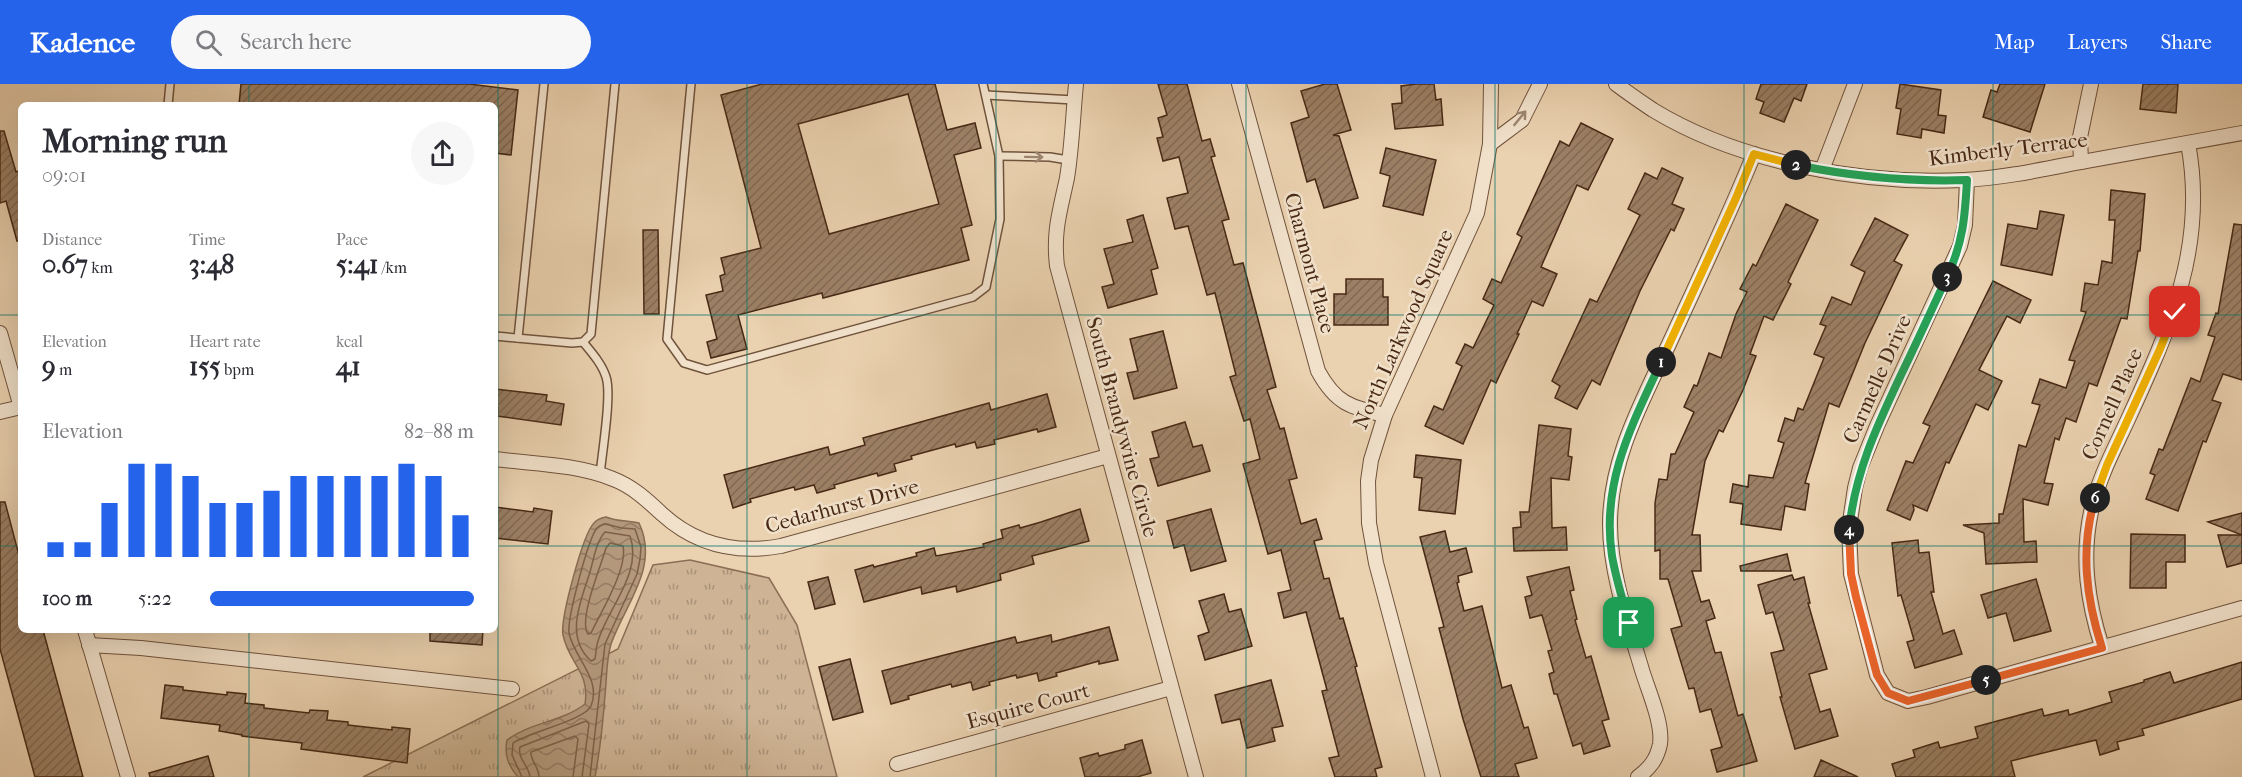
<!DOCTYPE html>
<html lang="en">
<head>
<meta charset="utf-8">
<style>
  :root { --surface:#fff; --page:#f7f7f7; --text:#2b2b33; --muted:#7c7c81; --accent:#2563eb }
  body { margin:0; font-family:"IM FELL French Canon",serif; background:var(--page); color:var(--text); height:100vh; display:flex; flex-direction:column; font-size:22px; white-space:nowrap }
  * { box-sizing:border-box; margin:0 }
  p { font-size:20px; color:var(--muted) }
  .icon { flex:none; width:33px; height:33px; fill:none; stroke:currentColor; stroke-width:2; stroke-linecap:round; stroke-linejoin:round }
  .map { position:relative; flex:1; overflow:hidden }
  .side { position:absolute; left:18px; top:18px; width:480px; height:531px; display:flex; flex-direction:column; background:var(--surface); border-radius:9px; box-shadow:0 6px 24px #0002 }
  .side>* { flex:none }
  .pin { position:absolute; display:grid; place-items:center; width:51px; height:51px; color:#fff; margin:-26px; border-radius:12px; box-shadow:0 3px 9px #0006 }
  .km { position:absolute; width:30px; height:30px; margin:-15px; border-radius:50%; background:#222; color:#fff; font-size:16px; line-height:30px; text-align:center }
  .round { display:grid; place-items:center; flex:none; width:63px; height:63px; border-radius:32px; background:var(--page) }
  .summary { display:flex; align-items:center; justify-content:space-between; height:102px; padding:0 24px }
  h1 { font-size:33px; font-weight:700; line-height:45px }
  .stats { display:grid; grid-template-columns:repeat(3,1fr); gap:9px; height:102px; padding:6px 24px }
  .stats div { display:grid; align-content:center }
  .stats b { font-size:26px; font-weight:700 }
  .stats small { font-size:16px; font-weight:400 }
  .stats p { font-size:16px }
  .chart { height:168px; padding:12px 24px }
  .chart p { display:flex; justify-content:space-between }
  .chart svg { width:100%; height:108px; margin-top:6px; stroke:var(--accent); stroke-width:6 }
  ul { padding:0 24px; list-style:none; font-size:20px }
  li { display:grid; grid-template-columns:96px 72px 1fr; align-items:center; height:45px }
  li i { height:15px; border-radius:8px; background:var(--accent) }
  header { display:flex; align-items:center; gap:36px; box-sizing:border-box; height:84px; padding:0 30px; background:var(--accent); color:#fff }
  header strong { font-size:28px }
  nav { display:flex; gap:33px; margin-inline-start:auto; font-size:21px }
  .search { width:420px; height:54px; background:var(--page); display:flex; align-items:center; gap:15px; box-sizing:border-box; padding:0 21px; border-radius:33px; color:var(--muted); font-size:22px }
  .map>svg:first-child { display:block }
  .grass { fill:url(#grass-tufts); stroke:#8b6e55; stroke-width:1.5 }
  .water { fill:url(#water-waves); stroke:#886c52; stroke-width:1.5 }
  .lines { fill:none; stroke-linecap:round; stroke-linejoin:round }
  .shore { stroke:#7e6048; stroke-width:1.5 }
  .building { fill:url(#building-hatch); stroke:#482915; stroke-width:1.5; fill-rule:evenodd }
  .lane-casing { stroke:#70533c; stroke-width:10 }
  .street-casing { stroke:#70533c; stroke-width:16 }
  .lane { stroke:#f1e1cb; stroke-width:7 }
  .street { stroke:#f1e1cb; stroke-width:14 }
  .oneway { stroke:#9c8570 }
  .split-1-casing { stroke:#fff; stroke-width:12 }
  .split-2-casing { stroke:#fff; stroke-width:12 }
  .split-3-casing { stroke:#fff; stroke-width:12 }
  .split-4-casing { stroke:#fff; stroke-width:12 }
  .split-5-casing { stroke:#fff; stroke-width:12 }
  .split-6-casing { stroke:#fff; stroke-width:12 }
  .split-7-casing { stroke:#fff; stroke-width:12 }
  .split-1 { stroke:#22a559; stroke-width:8 }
  .split-2 { stroke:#f5b400; stroke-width:8 }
  .split-3 { stroke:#22a559; stroke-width:8 }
  .split-4 { stroke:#22a559; stroke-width:8 }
  .split-5 { stroke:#f0652b; stroke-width:8 }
  .split-6 { stroke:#f0652b; stroke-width:8 }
  .split-7 { stroke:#f5b400; stroke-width:8 }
  .grid { fill:none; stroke:#0f766e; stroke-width:1.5; stroke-opacity:0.55 }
  .labels { text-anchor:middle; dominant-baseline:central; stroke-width:5; stroke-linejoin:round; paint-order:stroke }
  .street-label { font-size:21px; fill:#482915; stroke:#f1e1cb }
</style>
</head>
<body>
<header>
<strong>Kadence</strong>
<div class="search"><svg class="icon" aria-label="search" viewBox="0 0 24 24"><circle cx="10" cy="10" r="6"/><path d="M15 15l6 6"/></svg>Search here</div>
<nav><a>Map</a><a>Layers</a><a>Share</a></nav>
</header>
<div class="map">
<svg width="2242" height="693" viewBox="0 0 2242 693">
  <defs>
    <pattern id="grass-tufts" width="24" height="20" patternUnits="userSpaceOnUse" patternTransform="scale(1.5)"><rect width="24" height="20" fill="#ceb495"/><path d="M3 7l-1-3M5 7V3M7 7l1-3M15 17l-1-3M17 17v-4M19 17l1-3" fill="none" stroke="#a99278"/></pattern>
    <pattern id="water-waves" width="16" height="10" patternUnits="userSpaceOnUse" patternTransform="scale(1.5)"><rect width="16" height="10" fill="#b3987b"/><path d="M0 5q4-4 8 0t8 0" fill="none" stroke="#947c64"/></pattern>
    <pattern id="building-hatch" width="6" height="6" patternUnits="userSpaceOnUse" patternTransform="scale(1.5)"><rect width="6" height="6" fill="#9c8065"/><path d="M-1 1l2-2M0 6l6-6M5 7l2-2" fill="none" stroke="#816952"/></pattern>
  </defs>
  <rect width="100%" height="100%" fill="#ead1af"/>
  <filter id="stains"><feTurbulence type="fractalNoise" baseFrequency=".00333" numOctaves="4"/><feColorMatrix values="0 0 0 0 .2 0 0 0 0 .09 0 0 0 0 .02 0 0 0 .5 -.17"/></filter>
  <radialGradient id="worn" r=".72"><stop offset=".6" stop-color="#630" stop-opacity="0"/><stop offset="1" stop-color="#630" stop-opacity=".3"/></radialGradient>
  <!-- grass -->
  <path class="grass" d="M690,476L769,494L797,541L837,693H363L618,565L653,481Z"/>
  <!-- water -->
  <path class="water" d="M606,433C618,438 628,436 639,439C660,483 625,520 611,560C606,576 607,594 605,611C603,638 600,666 595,693H518C508,681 504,671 507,656C531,638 562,638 585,620C590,587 569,580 563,551C560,535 583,450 594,439C597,435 601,434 606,433Z"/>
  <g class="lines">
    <!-- shore -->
    <g class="shore">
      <path d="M605,448L630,452C643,488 608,524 598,557C596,563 596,569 595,575L591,577C564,552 581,517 590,488C594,474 596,458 605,448Z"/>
      <path d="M610,459L623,462C628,484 601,528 591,549L588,550C578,536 601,482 606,464Z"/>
      <path d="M522,693L512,671L513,659C529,648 585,636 591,622C602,595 574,574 569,549C567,535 588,455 597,444C600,441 602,441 605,440L622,444L635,445L641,463L640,475L637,490L605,560L590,693"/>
      <path d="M530,693C529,682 517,674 520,663L586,637L589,640L582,693"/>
      <path d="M539,693C539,683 530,676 531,668L575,652L578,655L573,693"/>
    </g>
  </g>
  <!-- building -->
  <g class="building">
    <path d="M241,0H469L518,6L511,71L495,69V21H239Z"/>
    <path d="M762,0H935L947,46L975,39L981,64L954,71L972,141L961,144L969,176L823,214L822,209L738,231L747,265L711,274L707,258L717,255L706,211L723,207L720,192L725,190L721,174L761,164L721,11ZM908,10L939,120L829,150L798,40Z"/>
    <path d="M1158,0H1187L1202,57L1210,55L1215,72L1211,73L1229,135L1222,137L1234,181L1243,179L1276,303L1267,306L1280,345L1284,344L1297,394L1289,396L1301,440L1316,435L1322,455L1314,457L1324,495L1329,494L1340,535L1343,534L1357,582L1355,583L1382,683L1375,685L1377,693H1335L1329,674L1339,672L1322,607L1327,606L1306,528L1284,534L1278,509L1291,506L1281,466L1268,470L1243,380L1260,375L1250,335L1244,337L1230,293L1236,291L1215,209L1207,211L1188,142L1175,145L1167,114L1188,109L1179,73L1163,77L1157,54L1163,53L1158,34L1167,31Z"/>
    <path d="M1325,0H1337L1351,46L1333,51L1339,52L1358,114L1324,124L1315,95L1307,98L1291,39L1309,33L1301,7Z"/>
    <path d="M1416,0H1434L1436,16L1441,15L1443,41L1395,45L1392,20L1402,19L1401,2Z"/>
    <path d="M1761,0H1807L1801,17L1794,14L1784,38L1760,29L1764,18L1756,15Z"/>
    <path d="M1900,0L1941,6L1938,31L1946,32L1944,49L1922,45L1921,54L1897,50L1901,25L1896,24Z"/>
    <path d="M2000,0H2045L2030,48L1983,33L1991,6L1997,8Z"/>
    <path d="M2143,0H2178L2176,29L2140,25Z"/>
    <path d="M1581,39L1613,55L1588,106L1577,101L1541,183L1557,190L1543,222L1532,217L1517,250H1519L1496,299L1491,296L1463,360L1425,342L1434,322L1443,326L1462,282L1456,279L1465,260L1473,264L1494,221L1483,215L1492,195L1501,199L1522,153L1517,150L1560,57L1569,62Z"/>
    <path d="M0,47H4L16,88L21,86V156L17,157L6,117L0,119Z"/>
    <path d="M1386,64L1436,76L1423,131L1383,122L1390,92L1380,89Z"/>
    <path d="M1662,84L1683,94L1672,120L1684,125L1674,147L1671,145L1640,207L1600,301L1592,296L1577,325L1555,314L1560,302L1552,297L1590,215L1597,218L1640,131L1628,125L1645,89L1657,95Z"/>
    <path d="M2111,106L2145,110L2140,167H2138L2127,235L2121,234L2097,302L2089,299L2076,338L2066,334L2059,356L2055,354L2044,399L2053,400L2048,421L2023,415L2024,458L2036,457L2037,478L1986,480L1984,449L1963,441L1999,439V430H2003L2019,361L2026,363L2040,321L2032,319L2040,295L2066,304L2075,277L2069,276L2086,228L2081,227L2085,199L2098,201L2102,177L2112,179L2115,136H2109Z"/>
    <path d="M1786,120L1818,136L1788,198L1791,200L1773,236L1764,232L1750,270L1756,272L1743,306L1723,348L1719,346L1705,377L1692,451H1700L1701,487H1692L1701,518L1709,516L1715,534L1706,537L1715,569L1721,568L1738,632L1743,630L1757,677L1717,688L1711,666L1722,663L1711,625L1700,628L1694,604L1689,605L1671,545L1682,542L1668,495H1660V466L1655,467V419L1659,395L1667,396L1671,370H1675L1694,328L1684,323L1694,301L1697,302L1709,269L1721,274L1736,230L1747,208L1740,205L1753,180L1756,182Z"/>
    <path d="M2040,127L2064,131L2052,191L2001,181L2008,140L2037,145Z"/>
    <path d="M1143,131L1158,184L1151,186L1157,210L1108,224L1102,203L1114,200L1104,165L1133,158L1127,136Z"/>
    <path d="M1875,134L1908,151L1894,177L1902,181L1865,259L1839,323L1829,319L1805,399L1809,400L1805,426L1785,422L1781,446L1741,440L1743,420L1730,418L1733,400L1748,403L1749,391L1773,394L1784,359L1778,357L1785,334L1794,337L1798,324L1803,326L1824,274L1814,270L1826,242L1820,240L1832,213L1851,221L1865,188L1851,181Z"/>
    <path d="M2234,140L2242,141V296L2223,290L2212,316L2221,319L2206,358L2203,357L2178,427L2146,415L2155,391L2150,389L2159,365L2163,366L2191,294L2200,298L2215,253L2208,251L2216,229L2218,230Z"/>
    <path d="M643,146H658L659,230H644Z"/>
    <path d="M1346,195H1383V213H1388V241H1334V210H1346Z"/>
    <path d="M1993,197L2031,216L2020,239L2007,232L1979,286L2002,297L1988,326L1976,320L1949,379L1946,378L1927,427L1913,421L1914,426L1910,436L1887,426L1906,377L1913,379L1930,342L1923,339Z"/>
    <path d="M1163,247L1177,304L1134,315L1127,289L1138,287L1130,255Z"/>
    <path d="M495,305L547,311L546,317L564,320L561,341L497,332L498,324L495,323Z"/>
    <path d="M1047,310L1056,343L1038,348L1037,345L994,356L995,360L977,364L975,358L956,363L955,360L911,372L912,375L894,380L896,387L878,392L877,389L834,401L835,404L817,409L814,401L795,406L794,403L750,415L751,418L733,424L724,391L828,363L830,371L865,361L863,354L989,319L991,326Z"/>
    <path d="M1185,338L1193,363L1202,361L1210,387L1158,402L1150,375L1159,373L1152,348Z"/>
    <path d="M1539,341L1571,345L1568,372L1572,373L1569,396L1551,394L1552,444L1566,443L1567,466L1514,467L1513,444L1521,443L1520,428H1529Z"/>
    <path d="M1416,371L1461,376L1455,430L1419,426L1422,394L1414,393Z"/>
    <path d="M0,418H5L21,479V546H43L83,693H35L0,565Z"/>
    <path d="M495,423L533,428L534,424L552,427L548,460L495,454Z"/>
    <path d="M1080,425L1089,457L1032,472L1034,480L1000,490L1001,496L957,508L956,502L922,510L921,503L864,518L855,486L873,481L874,483L917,472L916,469L934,464L936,472L984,463L983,460L1003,454L1001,446L1019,441L1020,444L1041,438Z"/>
    <path d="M1211,425L1226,477L1191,487L1184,461L1174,464L1167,437Z"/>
    <path d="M2242,429V451L2208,438Z"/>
    <path d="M1445,447L1450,468L1466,464L1472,488L1458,492L1459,498L1457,499L1464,527L1482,522L1502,604L1511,601L1524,644L1528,643L1537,674L1515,680L1519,693H1481L1463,635L1439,544L1444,543L1420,453Z"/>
    <path d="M2131,450L2185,451V478H2166V504H2130Z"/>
    <path d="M2218,451H2242V479L2227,483Z"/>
    <path d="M1918,456L1919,469L1929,468L1934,508H1931L1943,550L1954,546L1962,570L1915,584L1907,558L1914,556L1901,511L1898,512L1892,459Z"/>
    <path d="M1787,470L1791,487H1741L1740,482Z"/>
    <path d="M1569,483L1574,506L1570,507L1577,535L1575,536L1586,574L1591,572L1609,635L1602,637L1610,662L1584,670L1581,659L1573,662L1557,610H1554L1549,590L1554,588L1548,567L1552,566L1542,531L1530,534L1525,513L1532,511L1527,493Z"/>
    <path d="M1792,491L1794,496L1804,493L1810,519H1808L1827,585L1809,590L1820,628L1830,625L1838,652L1795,665L1780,613H1782L1771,569L1784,566L1773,528L1766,530L1758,501Z"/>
    <path d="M828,493L835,520L815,525L808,498Z"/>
    <path d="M2036,495L2051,547L2014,557L2006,529L1988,534L1981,511Z"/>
    <path d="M1224,510L1229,528L1241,525L1252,562L1205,576L1198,552L1209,548L1199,517Z"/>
    <path d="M1109,543L1118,576L1099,580V577L1056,589L1057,592L1039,597L1037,589L1017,594L1016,591L989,598L990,601L973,606L971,598L952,603L951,600L908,612L909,615L891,620L882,587L1015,553L1017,559L1051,551L1052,558Z"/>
    <path d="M430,546H483L482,561L430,557Z"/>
    <path d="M850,575L863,628L833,636L819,583Z"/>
    <path d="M2242,578V615L2142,645L2144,651L2117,658L2119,665L2100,671L2096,656L2011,677L2015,693H1896L1892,680L1915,673L1913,666L1938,658L1940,664L1978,654L1975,643L2042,625L2044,632L2068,626L2069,631L2112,618L2109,608L2144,598V596L2170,588L2174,599Z"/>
    <path d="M1271,596L1283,642L1272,644L1275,657L1247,664L1240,635L1222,639L1215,611Z"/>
    <path d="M165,601L183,603V606L227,611V608L246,610L245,619L264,621V624L309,629L310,626L328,627L327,636L348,638V641L392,646V643L410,645L407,679L301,665L302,659L242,652V651L219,647L220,641L161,634Z"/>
    <path d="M1142,656L1151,689L1137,693H1085L1080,674L1098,669L1099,672L1125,665V661Z"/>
    <path d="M208,672L214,693H150L149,689Z"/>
    <path d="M1821,676L1858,693H1814Z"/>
  </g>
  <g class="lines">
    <!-- lane casing -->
    <g class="lane-casing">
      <g id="lane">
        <path d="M691,0L667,255L684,279L707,286L973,213L986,203L1000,135L999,72L983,0"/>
        <path d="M986,11L1074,16"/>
        <path d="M168,21L170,0"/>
        <path d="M999,72L1050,73L1068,76"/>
        <path d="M495,252L572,259L583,258L591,250L615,0"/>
        <path d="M518,254L544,0"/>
        <path d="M583,258C592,269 602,280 606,293C612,310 602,369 600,391"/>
      </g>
    </g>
    <!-- street casing -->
    <g class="street-casing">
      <g id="street">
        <path d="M1076,0C1073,31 1072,63 1067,94C1060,127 1053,147 1057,182L1196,693"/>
        <path d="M1239,0L1318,287C1336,320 1350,323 1385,331"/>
        <path d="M1616,0C1628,9 1641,18 1653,26C1740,79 1864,101 1964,96C2002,94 2040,86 2076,79C2132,69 2187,59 2242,49"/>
        <path d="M1490,60L1522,36L1540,0"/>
        <path d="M2081,78L2080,53L2091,0"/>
        <path d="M1822,86L1855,0"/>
        <path d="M1967,96L1965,141L1960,162L1877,342L1860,384L1855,404L1849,444L1851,490L1877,591L1888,609L1908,617L1927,613L2242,524"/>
        <path d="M0,249L21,323"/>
        <path d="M0,328L21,323"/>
        <path d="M495,375C534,380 576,380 613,395C632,402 647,416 662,430C696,461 737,470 781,462L1108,372"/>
        <path d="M85,546L128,693"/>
        <path d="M89,561L141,564L512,605"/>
        <path d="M2102,563C2088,519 2081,475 2091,428C2098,394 2116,362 2130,331C2171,241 2207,161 2188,59"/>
        <path d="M897,680L1171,604"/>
        <path d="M1433,693L1376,479L1369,439L1368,397L1371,376L1385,331L1477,129L1490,60L1491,0"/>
        <path d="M1638,693C1650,684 1657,675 1660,660C1663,639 1648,606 1642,586C1628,539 1610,489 1610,440C1610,375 1642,318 1669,260C1698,197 1728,134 1754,70"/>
      </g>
    </g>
    <!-- lane -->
    <use href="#lane" class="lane"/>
    <!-- street -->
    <use href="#street" class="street"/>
  </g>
  <!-- one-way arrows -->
  <defs><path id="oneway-shaft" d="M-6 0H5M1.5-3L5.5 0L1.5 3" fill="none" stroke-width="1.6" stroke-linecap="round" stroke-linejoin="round" transform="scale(1.5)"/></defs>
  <g class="oneway">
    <use href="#oneway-shaft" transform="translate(1520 34) rotate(-51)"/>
    <use href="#oneway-shaft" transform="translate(1034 73) rotate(1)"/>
  </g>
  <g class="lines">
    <!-- split-1 casing -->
    <g class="split-1-casing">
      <path id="split-1" d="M1629,539C1623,517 1616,495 1612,472C1601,399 1631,343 1661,278"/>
    </g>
    <!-- split-2 casing -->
    <g class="split-2-casing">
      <path id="split-2" d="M1661,278L1736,114L1754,70L1796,81"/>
    </g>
    <!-- split-3 casing -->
    <g class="split-3-casing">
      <path id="split-3" d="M1796,81C1855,93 1907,98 1967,96C1965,133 1963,159 1947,193"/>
    </g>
    <!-- split-4 casing -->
    <g class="split-4-casing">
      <path id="split-4" d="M1849,446C1855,389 1876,344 1900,293C1916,260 1931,227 1947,193"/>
    </g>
    <!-- split-5 casing -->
    <g class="split-5-casing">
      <path id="split-5" d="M1849,446L1851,490L1856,513L1877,591L1888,609L1908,617L1986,596"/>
    </g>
    <!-- split-6 casing -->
    <g class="split-6-casing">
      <path id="split-6" d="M1986,596L2102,564C2086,514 2080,465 2095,414"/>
    </g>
    <!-- split-7 casing -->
    <g class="split-7-casing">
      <path id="split-7" d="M2095,414L2107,381L2160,265L2175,228"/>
    </g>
    <!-- split-1 -->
    <use href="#split-1" class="split-1"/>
    <!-- split-2 -->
    <use href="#split-2" class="split-2"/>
    <!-- split-3 -->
    <use href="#split-3" class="split-3"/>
    <!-- split-4 -->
    <use href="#split-4" class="split-4"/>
    <!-- split-5 -->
    <use href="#split-5" class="split-5"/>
    <!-- split-6 -->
    <use href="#split-6" class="split-6"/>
    <!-- split-7 -->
    <use href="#split-7" class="split-7"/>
  </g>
  <!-- grid -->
  <path class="grid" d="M249,0V21M498,0V693M747,0V693M996,0V693M1246,0V693M1495,0V693M1744,0V693M1993,0V693M0,231H21M495,231H2242M0,462H21M495,462H2242M249,546V693"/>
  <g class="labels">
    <!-- street labels -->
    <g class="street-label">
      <text transform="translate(2008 65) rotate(-7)">Kimberly Terrace</text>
      <text transform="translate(1310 179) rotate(75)">Charmont Place</text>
      <text transform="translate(1403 245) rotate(-66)">North Larkwood Square</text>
      <text transform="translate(1877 295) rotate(-66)">Carmelle Drive</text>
      <text transform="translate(2112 320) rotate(-66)">Cornell Place</text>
      <text transform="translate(1122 343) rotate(75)">South Brandywine Circle</text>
      <text transform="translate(842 422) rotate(-15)">Cedarhurst Drive</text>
      <text transform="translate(1028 622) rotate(-15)">Esquire Court</text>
    </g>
  </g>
  <rect width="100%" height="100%" filter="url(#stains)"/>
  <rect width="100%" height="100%" fill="url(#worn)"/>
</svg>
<div class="pin" style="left:1629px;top:539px;background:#1e9e55"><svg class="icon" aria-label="arrive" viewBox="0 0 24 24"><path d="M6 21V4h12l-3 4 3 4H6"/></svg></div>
<div class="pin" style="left:2175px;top:228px;background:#d93025"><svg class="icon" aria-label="check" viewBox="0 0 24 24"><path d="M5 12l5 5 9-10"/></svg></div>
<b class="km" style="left:1661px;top:278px">1</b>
<b class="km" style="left:1796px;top:81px">2</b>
<b class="km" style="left:1947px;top:193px">3</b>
<b class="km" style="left:1849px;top:446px">4</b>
<b class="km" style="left:1986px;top:596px">5</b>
<b class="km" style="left:2095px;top:414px">6</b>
<section class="side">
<div class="summary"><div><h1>Morning run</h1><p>09:01</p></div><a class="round"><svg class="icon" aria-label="share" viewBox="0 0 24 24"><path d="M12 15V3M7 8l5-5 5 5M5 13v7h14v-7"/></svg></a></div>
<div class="stats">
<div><p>Distance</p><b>0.67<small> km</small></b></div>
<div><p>Time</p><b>3:48</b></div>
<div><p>Pace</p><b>5:41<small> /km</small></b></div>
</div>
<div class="stats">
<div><p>Elevation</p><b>9<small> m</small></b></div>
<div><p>Heart rate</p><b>155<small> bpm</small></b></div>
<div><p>kcal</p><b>41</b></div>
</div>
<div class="chart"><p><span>Elevation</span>82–88 m</p>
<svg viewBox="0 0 160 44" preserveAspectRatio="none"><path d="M5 44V38M15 44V38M25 44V22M35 44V6M45 44V6M55 44V11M65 44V22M75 44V22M85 44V17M95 44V11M105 44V11M115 44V11M125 44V11M135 44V6M145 44V11M155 44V27"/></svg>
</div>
<ul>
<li><b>100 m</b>5:22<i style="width:100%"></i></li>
</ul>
</section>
</div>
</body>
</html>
